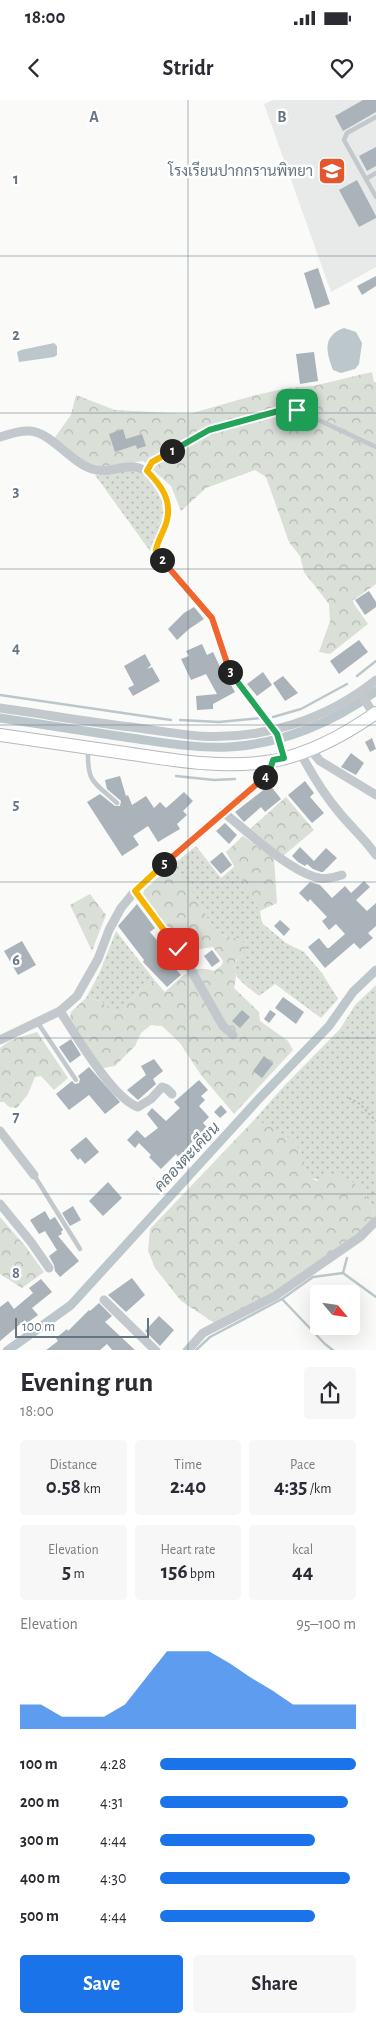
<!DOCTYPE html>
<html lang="en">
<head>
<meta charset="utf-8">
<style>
  :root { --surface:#fff; --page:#f7f7f7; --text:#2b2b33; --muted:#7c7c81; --accent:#1a73e8 }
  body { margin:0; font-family:"Alegreya Sans",Sarabun,sans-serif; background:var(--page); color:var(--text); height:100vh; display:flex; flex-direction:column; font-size:19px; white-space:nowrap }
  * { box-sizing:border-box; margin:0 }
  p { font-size:16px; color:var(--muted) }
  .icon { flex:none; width:28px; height:28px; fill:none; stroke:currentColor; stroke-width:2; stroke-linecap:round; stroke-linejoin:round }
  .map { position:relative; height:1250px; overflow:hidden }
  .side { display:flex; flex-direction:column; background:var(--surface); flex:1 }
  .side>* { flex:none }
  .needle { width:32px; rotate:119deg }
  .controls { position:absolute; left:310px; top:1185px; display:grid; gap:10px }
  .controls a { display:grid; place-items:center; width:50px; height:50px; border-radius:5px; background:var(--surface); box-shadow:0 5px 20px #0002; font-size:25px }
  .scale { position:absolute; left:15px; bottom:12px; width:134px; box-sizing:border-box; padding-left:5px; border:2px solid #657683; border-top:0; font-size:14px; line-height:18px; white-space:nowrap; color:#657683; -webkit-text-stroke:4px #fff; paint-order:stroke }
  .pin { position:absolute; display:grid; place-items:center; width:42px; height:42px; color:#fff; margin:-21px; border-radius:10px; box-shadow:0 2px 8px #0006 }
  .km { position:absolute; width:25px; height:25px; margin:-12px; border-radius:50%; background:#222; color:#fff; font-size:14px; line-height:25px; text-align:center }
  .round { display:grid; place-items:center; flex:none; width:52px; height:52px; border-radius:5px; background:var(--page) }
  .headline { display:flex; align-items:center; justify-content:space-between; height:85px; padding:0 20px }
  h1 { font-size:28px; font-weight:700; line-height:38px }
  .stats { display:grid; grid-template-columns:repeat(3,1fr); gap:8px; height:85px; padding:5px 20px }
  .stats div { display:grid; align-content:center; border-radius:5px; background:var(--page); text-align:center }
  .stats b { font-size:21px; font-weight:700 }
  .stats small { font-size:14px; font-weight:400 }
  .stats p { font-size:14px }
  .chart { height:140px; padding:10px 20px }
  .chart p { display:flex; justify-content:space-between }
  .chart svg { width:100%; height:90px; margin-top:5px; fill:var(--accent); opacity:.7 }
  .button { display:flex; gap:10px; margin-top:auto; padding:10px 20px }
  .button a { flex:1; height:58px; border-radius:5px; background:var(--accent); color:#fff; font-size:20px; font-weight:700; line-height:58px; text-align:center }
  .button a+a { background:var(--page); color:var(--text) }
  ul { padding:0 20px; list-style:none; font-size:16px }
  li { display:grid; grid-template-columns:80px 60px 1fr; align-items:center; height:38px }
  li i { height:12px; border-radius:6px; background:var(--accent) }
  .status { display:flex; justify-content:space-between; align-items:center; height:35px; padding:0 25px; background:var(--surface); direction:ltr }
  .status svg { height:14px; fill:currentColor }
  header { display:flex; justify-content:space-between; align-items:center; height:65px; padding:0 20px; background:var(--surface); font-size:22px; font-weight:700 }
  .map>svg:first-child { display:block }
  .built { fill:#e8e9e9 }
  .grass { fill:url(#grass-dots) }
  .forest { fill:url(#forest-crowns) }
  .water { fill:#bbc7cb }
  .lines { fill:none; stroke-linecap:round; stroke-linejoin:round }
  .stream { stroke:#bbc7cb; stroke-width:2.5 }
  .canal { stroke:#bbc7cb; stroke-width:9 }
  .building { fill:#aab3b9 }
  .secondary-casing { stroke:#b3babf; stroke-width:14 }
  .path { stroke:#bbbfc2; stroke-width:2; stroke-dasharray:2.5 2.5; stroke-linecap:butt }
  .service { stroke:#c3c8cc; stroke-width:4.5 }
  .minor { stroke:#c3c8cc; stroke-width:9 }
  .secondary { stroke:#fff; stroke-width:12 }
  .split-1-casing { stroke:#fff; stroke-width:10 }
  .split-2-casing { stroke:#fff; stroke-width:10 }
  .split-3-casing { stroke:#fff; stroke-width:10 }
  .split-4-casing { stroke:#fff; stroke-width:10 }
  .split-5-casing { stroke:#fff; stroke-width:10 }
  .split-6-casing { stroke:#fff; stroke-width:10 }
  .split-1 { stroke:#22a559; stroke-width:6 }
  .split-2 { stroke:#f5b400; stroke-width:6 }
  .split-3 { stroke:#f0652b; stroke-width:6 }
  .split-4 { stroke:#22a559; stroke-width:6 }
  .split-5 { stroke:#f0652b; stroke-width:6 }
  .split-6 { stroke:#f5b400; stroke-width:6 }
  .grid { fill:none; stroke:#657683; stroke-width:1; stroke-opacity:0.55 }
  .labels { text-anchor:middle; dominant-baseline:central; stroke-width:5; stroke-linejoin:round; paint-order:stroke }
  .poi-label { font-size:15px; fill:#657683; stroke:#fff; text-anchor:end }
  .water-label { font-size:16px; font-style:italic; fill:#60757c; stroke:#fff }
  .grid-label { font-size:16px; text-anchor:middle; font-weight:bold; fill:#657683; stroke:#fff; stroke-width:5; stroke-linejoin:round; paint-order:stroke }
</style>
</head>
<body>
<div class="status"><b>18:00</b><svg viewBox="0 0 49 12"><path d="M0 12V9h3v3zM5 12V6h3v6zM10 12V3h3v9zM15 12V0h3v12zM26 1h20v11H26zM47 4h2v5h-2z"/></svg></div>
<header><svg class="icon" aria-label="back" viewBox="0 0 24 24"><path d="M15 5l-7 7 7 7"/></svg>Stridr<svg class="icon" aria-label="heart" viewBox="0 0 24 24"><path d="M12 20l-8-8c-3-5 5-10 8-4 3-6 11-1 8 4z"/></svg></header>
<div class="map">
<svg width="376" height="1251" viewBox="0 0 376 1251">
  <defs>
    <pattern id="grass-dots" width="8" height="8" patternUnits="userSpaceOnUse" patternTransform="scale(1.25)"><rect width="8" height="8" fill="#dadfd7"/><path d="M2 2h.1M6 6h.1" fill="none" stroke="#b4b9b4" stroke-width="1.8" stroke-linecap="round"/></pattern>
    <pattern id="forest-crowns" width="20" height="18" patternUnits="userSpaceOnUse" patternTransform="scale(1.25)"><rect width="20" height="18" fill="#dadfd7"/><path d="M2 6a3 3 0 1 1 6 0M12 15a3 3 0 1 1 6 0" fill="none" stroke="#b4b9b4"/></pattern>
  </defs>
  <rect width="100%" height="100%" fill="#fafaf8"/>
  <!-- built -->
  <path class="built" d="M274,0H376V167L331,192L264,4Z"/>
  <!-- grass -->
  <g class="grass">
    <path d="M134,369L148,377L162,400L163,413L150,451L95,375Z"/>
    <path d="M196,746L221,778L235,766L260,811L262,823L286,843L304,852L322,873L338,899L321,918L275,884L259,896C245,884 221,871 243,854L240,839L224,836L212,826L187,783L170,767Z"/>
    <path d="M116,831L156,882L141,889L121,912L110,911L101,901L86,898L99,874Z"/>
    <path d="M376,885V1116L373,1120L374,1111L362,1090L311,1078L304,1070L301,1052L292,1042L255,1019L284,986L340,929L355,905Z"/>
  </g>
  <!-- forest -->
  <g class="forest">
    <path d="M372,272L374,282H376V484L352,501L368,524L330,554L319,552L330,521L329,504L304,472L300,456L289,442L266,377L255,370L206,388L181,411L171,386L143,361L99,367L84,362L53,340L71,315L76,295L115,310L189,314L252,296L287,288L313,286Z"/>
    <path d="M286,697L314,730L283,756L249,730Z"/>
    <path d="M243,736L274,758L277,803L260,811L226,752Z"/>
    <path d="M170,767L187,782L212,826L224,836L240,839L246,846L243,854L236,860L234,867L236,876L234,888L259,912L260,921L288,941L293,950L234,1014L201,975L180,943L162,926L151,925L141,933L135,946L115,966L103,968L91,954L70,918L71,912L86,898L101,901L111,911L120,912L141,889L156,882L165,892C181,878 191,863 214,871L222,865L223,861L213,847L188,851L183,844L142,796L144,790Z"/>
    <path d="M90,794L106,815L92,851L70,805Z"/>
    <path d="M37,932L68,978L54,990L41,976L35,977L28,994L17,1008L9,1007L4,1002H0V948L11,940Z"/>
    <path d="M255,1019C269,1026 293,1036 300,1051C307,1063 302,1075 317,1081L329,1073L349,1079L362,1090L374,1111L373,1120L358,1134L275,1191L216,1224L181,1201L155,1168L148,1151L150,1129Z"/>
    <path d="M0,1117L26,1147L44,1172L22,1188L0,1174Z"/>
  </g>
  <!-- water -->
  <g class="water">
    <path d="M344,228L356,232L362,243L359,264L355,269L341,273L333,270C326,252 322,236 344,228Z"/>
    <path d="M54,243L57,246V255L54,257L19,262L17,252L21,250Z"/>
  </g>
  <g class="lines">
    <!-- stream -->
    <g class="stream">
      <path d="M357,576L376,561"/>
      <path d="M0,595L171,620"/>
      <path d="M273,617L301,609L347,584"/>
      <path d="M180,620L219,622L261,618"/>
      <path d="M176,676L214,680L235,679"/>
      <path d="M343,1173L376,1197"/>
      <path d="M282,1199L325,1244L334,1251"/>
      <path d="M195,1251L210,1237L282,1199L313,1177L343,1173L347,1158"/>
    </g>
    <!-- canal -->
    <g class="canal">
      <path d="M0,618C44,625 87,631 131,638C160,642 200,649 229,647C281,644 335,622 376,591"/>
      <path d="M7,1251L71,1205L256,1002L329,926L353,892L376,870"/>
    </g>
  </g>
  <!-- building -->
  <g class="building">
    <path d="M363,0H376V12L343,31L335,16Z"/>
    <path d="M376,47V66L367,71L359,56Z"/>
    <path d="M357,80L376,116V118L359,127L339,90Z"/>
    <path d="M318,168L330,204L315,209L304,173Z"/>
    <path d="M376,176V186L362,195L357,186Z"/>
    <path d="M314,252L318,281L300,284L296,254Z"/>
    <path d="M123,329L126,339L142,334L146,346L137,349L136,345L115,352L109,334Z"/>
    <path d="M369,491L376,502V507L365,515L355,500Z"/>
    <path d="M194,507L204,519L189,529L177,540L168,529L184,513Z"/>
    <path d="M359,540L368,552L339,574L330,561Z"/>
    <path d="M202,544L207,555L213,552L225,577L227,578L235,592L213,604V609L197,610L196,596L217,594L206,574L191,580L181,559L189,556L186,551Z"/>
    <path d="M145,554L151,565L147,569L152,567L160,581L133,596L128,588L134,585L124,566Z"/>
    <path d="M263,572L272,585L257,596L247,584Z"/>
    <path d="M283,576L298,593L285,601L273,583Z"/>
    <path d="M372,638L376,649L370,652L365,642Z"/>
    <path d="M351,653L364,663L356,675L341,667Z"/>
    <path d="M120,676L126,696L128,695L132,705L146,696L154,708L160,702L166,708L184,692L193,701L183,711L187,715L177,724L180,729L158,742L148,726L133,736L139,745L122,756L87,702L100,694L115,706H120L121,701L107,689L105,680Z"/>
    <path d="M305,681L314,693L310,697L324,713L312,723L288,695Z"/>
    <path d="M270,685L281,699L265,712L261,707L244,722L235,712Z"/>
    <path d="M225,723L237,735L229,744L216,731Z"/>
    <path d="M300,747L314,761L326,748L337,758L323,772H321L313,769L307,764L305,766L298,762L292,756Z"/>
    <path d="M222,752L232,765L221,774L210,762Z"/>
    <path d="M364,781L370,787L356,800L367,811L376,803V826L368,833L373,838L360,849L354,843L325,868L308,847L319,838L327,848H329L345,834L336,824L329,830L322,821L327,817L310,799L308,802L299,793L310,782L320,785L332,798L345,786L351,793Z"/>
    <path d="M137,804L155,828L150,832L161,845L165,842L176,857L170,862L181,875L167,887L143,862L144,860L118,826Z"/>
    <path d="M280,820L290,829L284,836L274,826Z"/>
    <path d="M22,841L36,865L18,875L4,851Z"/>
    <path d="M212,850L220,861L212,867L204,856Z"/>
    <path d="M283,897L304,912L296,924L275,908Z"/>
    <path d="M242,910L250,917L240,928L232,921Z"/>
    <path d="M270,910L276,914L269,923L264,919Z"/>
    <path d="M71,939L81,955L70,963L59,947Z"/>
    <path d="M264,956L273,964L262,978L253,971Z"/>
    <path d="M154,959L163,971L153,979L156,984L138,1000L127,990L146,975L141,966Z"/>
    <path d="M89,967L120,1002L105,1014L89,995L69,1010L56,994L72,981L75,984L79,983L80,979L78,976Z"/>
    <path d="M199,980L208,990L201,996L205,1000L199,1006L209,1017L203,1023L212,1032L206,1037L209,1041L204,1046L200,1042L194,1048L191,1045L178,1057L176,1054L161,1069L149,1057L151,1055L139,1043L135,1048L127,1040L137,1030L145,1038L158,1028L147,1014L152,1008L166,1021L180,1008L174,1002Z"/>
    <path d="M221,1005L227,1012L220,1018L214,1012Z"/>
    <path d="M86,1037L99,1052L85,1064L80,1058L78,1060L70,1050Z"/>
    <path d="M108,1082L122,1098L103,1116L89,1101Z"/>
    <path d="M73,1106L81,1120L70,1126L62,1113Z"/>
    <path d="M45,1111L50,1120L55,1117L63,1130L61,1132L62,1134L58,1136L79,1161L60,1177L55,1171L54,1165L49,1156L57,1150L45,1131L39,1134L30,1120Z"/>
    <path d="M132,1178L145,1195L126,1212L108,1195Z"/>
    <path d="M41,1179L52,1192L32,1208L38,1215L27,1223L25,1220L0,1241V1207L8,1201L14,1209L33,1193L29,1188Z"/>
    <path d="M99,1203L112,1216L105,1222L136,1251H113L107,1244L99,1251H45L58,1241L56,1238L67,1229L68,1231L89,1210L90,1211Z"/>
    <path d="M159,1216L174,1230L160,1246L145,1231Z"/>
  </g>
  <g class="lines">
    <!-- secondary casing -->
    <g class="secondary-casing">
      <path id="secondary" d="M0,635C44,641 88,648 132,654C178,661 226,669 273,661C309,654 346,634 376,613"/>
    </g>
    <!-- path -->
    <path class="path" d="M349,998L360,1004L376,1021"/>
    <!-- service -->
    <g class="service">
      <path d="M376,17L347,33L344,40L376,97"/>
      <path d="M366,79L376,73"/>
      <path d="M147,371L152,362L209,330L286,309L297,310L376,347"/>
      <path d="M88,649C87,683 93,681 117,703"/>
      <path d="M38,923L76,980"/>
      <path d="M34,1075L80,1149"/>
    </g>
    <!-- minor -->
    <g class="minor">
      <path d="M0,337C9,334 20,330 30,331C52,333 70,362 92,369C116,376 131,355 153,377C158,383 163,389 166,396C175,420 152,437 158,455L212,518L230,571L277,634L284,657"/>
      <path d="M360,593L374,614"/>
      <path d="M0,608C44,614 87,622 131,627C154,630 176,634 199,636C263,640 326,620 376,580"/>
      <path d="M310,649L320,661L376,695"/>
      <path d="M300,652C311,673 323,693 338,711C350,726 365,739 376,755"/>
      <path d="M223,712C247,731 290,772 319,778C327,780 334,777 342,775"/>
      <path d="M135,791L179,849L223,926L233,935"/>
      <path d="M60,911C75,934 113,999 138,1007L151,999L162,987L167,989L172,994"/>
      <path d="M0,940L60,911L77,896L98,859L109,830L121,808L135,791L187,744L262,680L270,670L273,661"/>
      <path d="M0,1031L34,1075"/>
      <path d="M0,1104L31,1142L49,1168"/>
      <path d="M104,1200L156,1251"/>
      <path d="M187,1251L203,1233L275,1196L360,1137L376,1121"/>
    </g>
    <!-- secondary -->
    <use href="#secondary" class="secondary"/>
  </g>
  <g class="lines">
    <!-- split-1 casing -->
    <g class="split-1-casing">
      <path id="split-1" d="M172,351L209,330L286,309L297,310"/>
    </g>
    <!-- split-2 casing -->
    <g class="split-2-casing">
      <path id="split-2" d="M162,460L156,450C158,439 165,430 167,420C172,399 160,384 147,371L152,362L172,351"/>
    </g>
    <!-- split-3 casing -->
    <g class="split-3-casing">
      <path id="split-3" d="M162,460L212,518L230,572"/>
    </g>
    <!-- split-4 casing -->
    <g class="split-4-casing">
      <path id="split-4" d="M230,572L277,634L284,658L273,660L270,670L265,677"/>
    </g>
    <!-- split-5 casing -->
    <g class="split-5-casing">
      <path id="split-5" d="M164,764L265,677"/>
    </g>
    <!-- split-6 casing -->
    <g class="split-6-casing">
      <path id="split-6" d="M164,764L135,791L178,849"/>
    </g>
    <!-- split-1 -->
    <use href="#split-1" class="split-1"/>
    <!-- split-2 -->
    <use href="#split-2" class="split-2"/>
    <!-- split-3 -->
    <use href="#split-3" class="split-3"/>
    <!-- split-4 -->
    <use href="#split-4" class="split-4"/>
    <!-- split-5 -->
    <use href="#split-5" class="split-5"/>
    <!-- split-6 -->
    <use href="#split-6" class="split-6"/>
  </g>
  <!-- grid -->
  <path class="grid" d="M188,0V1251M0,156H376M0,313H376M0,469H376M0,625H376M0,782H376M0,938H376M0,1094H376"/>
  <!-- icons -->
  <defs>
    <g id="school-square" transform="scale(1.4375)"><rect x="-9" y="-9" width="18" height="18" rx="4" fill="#e4572e" stroke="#fff"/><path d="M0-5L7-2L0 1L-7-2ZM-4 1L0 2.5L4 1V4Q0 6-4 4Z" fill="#fff"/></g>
  </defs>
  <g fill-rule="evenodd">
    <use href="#school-square" x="332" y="71"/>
  </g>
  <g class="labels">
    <!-- poi labels -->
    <g class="poi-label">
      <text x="313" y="71">โรงเรียนปากกรานพิทยา</text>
    </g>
    <!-- water labels -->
    <g class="water-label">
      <text transform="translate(187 1057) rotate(-47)">คลองตะเคียน</text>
    </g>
  </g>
  <g class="grid-label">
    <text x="94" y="22">A</text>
    <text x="282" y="22">B</text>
    <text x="16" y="84">1</text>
    <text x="16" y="240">2</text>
    <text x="16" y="396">3</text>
    <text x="16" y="553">4</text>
    <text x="16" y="709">5</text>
    <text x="16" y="865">6</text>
    <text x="16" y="1022">7</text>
    <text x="16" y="1178">8</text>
  </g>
</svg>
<div class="controls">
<a><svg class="needle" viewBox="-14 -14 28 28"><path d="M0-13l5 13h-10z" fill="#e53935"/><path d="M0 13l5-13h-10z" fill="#7c7c81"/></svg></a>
</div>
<div class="scale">100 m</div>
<div class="pin" style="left:297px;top:310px;background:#1e9e55"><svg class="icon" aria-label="arrive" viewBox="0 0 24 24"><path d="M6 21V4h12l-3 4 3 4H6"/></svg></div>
<div class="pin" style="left:178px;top:849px;background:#d93025"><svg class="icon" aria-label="check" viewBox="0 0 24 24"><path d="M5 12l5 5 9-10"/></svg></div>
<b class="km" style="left:172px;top:351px">1</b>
<b class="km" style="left:162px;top:460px">2</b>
<b class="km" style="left:230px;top:572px">3</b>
<b class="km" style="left:265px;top:677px">4</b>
<b class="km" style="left:164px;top:764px">5</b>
</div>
<section class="side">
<div class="headline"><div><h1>Evening run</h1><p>18:00</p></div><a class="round"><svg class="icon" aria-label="share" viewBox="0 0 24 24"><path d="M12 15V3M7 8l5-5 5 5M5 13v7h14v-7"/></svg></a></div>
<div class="stats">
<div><p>Distance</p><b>0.58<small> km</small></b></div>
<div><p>Time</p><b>2:40</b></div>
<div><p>Pace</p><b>4:35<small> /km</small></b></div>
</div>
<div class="stats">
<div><p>Elevation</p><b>5<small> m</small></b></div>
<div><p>Heart rate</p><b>156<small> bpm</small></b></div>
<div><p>kcal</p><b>44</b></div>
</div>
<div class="chart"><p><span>Elevation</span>95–100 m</p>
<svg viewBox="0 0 160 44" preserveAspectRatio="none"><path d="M0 44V32L10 32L20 38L30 38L40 38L50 32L60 19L70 6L80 6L90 6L100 12L110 19L120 25L130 32L140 32L150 32L160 32V44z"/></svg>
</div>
<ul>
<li><b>100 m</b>4:28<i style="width:100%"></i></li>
<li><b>200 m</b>4:31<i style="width:96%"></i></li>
<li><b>300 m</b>4:44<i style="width:79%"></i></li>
<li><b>400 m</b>4:30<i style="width:97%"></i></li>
<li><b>500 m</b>4:44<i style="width:79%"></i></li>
</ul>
<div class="button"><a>Save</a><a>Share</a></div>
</section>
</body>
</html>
